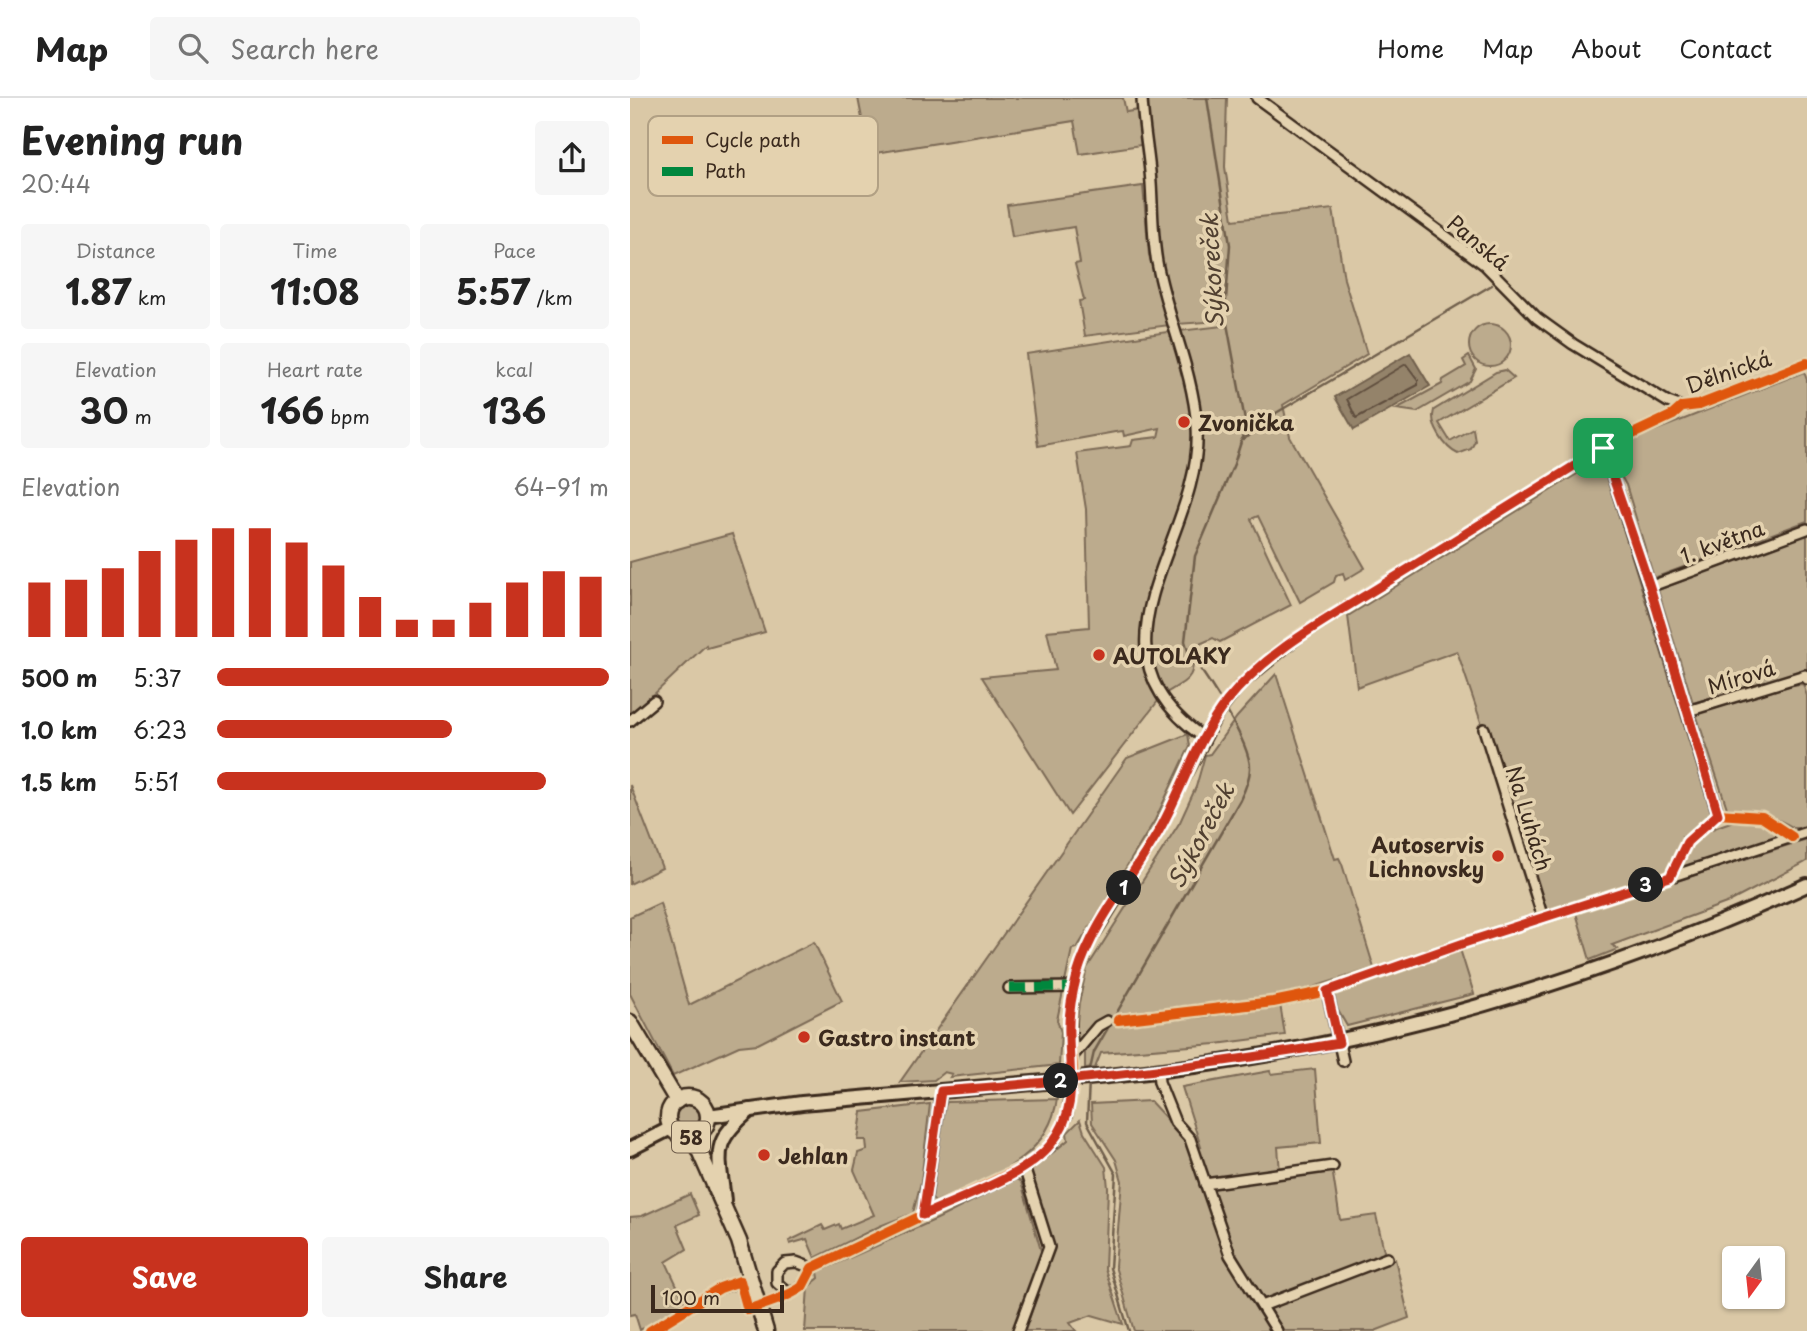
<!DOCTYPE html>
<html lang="en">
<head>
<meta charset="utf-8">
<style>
  :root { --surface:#fff; --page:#f6f6f6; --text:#222; --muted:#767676; --line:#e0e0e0; --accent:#c8321e }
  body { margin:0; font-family:"Playpen Sans",sans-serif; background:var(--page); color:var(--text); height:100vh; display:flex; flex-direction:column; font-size:26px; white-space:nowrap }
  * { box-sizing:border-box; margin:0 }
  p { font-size:23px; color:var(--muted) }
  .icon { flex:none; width:38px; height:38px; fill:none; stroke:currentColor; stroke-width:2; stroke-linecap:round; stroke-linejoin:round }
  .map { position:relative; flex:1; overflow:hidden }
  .details { display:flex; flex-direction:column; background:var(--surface); width:630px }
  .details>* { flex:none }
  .needle { width:46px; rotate:195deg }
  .buttons { position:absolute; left:1092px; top:1148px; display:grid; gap:14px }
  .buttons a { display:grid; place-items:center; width:63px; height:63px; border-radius:7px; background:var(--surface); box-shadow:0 2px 5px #0004; font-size:35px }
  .scale { position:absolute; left:21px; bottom:18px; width:133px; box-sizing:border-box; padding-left:7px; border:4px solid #3b2a1e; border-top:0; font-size:19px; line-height:24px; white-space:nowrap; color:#3b2a1e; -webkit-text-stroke:5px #e4d2af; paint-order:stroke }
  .pin { position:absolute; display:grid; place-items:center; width:60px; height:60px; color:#fff; margin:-30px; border-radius:14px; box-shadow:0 4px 10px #0006 }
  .km { position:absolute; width:35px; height:35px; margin:-18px; border-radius:50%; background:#222; color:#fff; font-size:19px; line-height:35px; text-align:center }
  .round { display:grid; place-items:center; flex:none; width:74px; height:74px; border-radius:7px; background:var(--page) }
  .summary { display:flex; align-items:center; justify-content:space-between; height:119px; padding:0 21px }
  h1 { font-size:38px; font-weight:700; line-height:52px }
  .stats { display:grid; grid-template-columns:repeat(3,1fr); gap:10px; height:119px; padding:7px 21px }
  .stats div { display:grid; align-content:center; border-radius:7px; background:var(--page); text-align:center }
  .stats b { font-size:35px; font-weight:700 }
  .stats small { font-size:19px; font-weight:400 }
  .stats p { font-size:19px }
  .chart { height:196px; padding:14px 21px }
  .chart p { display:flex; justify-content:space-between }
  .chart svg { width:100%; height:126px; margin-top:7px; stroke:var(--accent); stroke-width:6 }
  .cta { display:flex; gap:14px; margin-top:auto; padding:14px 21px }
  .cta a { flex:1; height:80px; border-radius:7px; background:var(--accent); color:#fff; font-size:28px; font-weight:700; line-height:80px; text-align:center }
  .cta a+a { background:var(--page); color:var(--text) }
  ul { padding:0 21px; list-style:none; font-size:23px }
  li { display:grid; grid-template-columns:112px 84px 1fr; align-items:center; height:52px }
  li i { height:18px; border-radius:9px; background:var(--accent) }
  header { display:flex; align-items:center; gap:42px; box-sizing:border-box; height:98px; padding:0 35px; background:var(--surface); border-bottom:2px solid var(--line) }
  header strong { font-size:33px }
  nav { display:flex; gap:38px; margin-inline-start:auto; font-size:24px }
  .search { width:490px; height:63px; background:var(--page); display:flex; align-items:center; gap:18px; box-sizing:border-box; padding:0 24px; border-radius:7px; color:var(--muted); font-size:26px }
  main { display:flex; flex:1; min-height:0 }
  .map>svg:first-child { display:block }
  .green { fill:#bcab8d; stroke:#7c6a56; stroke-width:2 }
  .water { fill:#94836b; stroke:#705f4c; stroke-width:2 }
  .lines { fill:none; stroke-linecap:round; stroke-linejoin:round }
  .shore { stroke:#5f4e3d; stroke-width:2 }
  .stream { stroke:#705f4c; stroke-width:2.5 }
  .street-casing { stroke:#3b2a1e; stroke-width:14 }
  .secondary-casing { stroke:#3b2a1e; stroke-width:18 }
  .primary-casing { stroke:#3b2a1e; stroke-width:19 }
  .street { stroke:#e4d2af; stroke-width:9 }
  .secondary { stroke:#e4d2af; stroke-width:12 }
  .primary { stroke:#e4d2af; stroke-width:14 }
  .secondary-bridge-casing { stroke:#3b2a1e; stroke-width:18; stroke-linecap:butt }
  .secondary-bridge { stroke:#e4d2af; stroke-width:12 }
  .quiet { stroke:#00873e; stroke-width:9; stroke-dasharray:18 9; stroke-linecap:butt }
  .cycleway-casing { stroke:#e4d2af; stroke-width:15 }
  .cycleway { stroke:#df570d; stroke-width:10 }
  .route-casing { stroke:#fff; stroke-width:14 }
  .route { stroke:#c8321e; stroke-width:9 }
  .poi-dot { fill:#c8321e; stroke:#e4d2af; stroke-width:2.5 }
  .labels { text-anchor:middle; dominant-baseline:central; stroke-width:7; stroke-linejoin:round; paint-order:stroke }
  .shield { fill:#e4d2af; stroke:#6e5c4a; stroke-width:2 }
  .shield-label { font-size:19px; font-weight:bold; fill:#3b2a1e }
  .street-label { font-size:21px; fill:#3b2a1e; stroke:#e4d2af }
  .poi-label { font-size:21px; font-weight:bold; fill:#3b2a1e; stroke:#e4d2af; text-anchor:start }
  .water-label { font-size:23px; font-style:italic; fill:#514031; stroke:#e4d2af }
  .key { fill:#e4d2af; stroke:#b1a084; stroke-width:2 }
  .key-label { font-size:19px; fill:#3b2a1e }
</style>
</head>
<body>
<header>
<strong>Map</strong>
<div class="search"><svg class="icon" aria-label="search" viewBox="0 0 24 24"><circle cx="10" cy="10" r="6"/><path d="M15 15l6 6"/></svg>Search here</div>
<nav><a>Home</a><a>Map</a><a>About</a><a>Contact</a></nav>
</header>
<main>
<section class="details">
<div class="summary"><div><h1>Evening run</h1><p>20:44</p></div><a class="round"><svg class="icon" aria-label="share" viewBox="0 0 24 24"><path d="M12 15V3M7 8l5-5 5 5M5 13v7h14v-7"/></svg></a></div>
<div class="stats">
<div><p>Distance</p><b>1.87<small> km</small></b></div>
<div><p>Time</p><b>11:08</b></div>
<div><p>Pace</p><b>5:57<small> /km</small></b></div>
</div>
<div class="stats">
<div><p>Elevation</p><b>30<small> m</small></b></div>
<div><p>Heart rate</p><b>166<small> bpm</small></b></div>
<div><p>kcal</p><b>136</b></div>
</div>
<div class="chart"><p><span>Elevation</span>64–91 m</p>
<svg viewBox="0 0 160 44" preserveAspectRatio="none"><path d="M5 44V25M15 44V24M25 44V20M35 44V14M45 44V10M55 44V6M65 44V6M75 44V11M85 44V19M95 44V30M105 44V38M115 44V38M125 44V32M135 44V25M145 44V21M155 44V23"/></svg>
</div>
<ul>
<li><b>500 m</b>5:37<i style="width:100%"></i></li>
<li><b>1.0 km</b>6:23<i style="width:60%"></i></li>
<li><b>1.5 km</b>5:51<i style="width:84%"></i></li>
</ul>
<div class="cta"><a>Save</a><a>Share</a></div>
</section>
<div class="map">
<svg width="1177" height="1233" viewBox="0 0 1177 1233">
  <rect width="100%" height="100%" fill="#dac8a6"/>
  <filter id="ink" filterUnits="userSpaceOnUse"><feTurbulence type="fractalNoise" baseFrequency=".0143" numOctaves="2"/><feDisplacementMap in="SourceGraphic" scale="14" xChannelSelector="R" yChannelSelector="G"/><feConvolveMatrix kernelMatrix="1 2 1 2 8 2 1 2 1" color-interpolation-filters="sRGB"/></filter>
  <g filter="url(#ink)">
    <!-- green -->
    <g class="green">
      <path d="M228,0H493L496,14L509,12L511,47L450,56L444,23L239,56Z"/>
      <path d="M518,0H597L595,69L603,122L703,111L714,181L737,256L653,307L660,339L735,470L715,482L713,475L706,477L704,484L670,504L628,418L621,421L661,507L590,544L583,540L563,549C565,581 561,580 534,596L523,569L519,533L530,481L561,404L569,350L549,233L593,228L591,223L547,226L525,159Z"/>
      <path d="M513,88L519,157L540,227L455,238L449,203L454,202L445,166L450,165L444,129L382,139L377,107Z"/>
      <circle cx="860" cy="247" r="21"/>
      <path d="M537,234L541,235C550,266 566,301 565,334C562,430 480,505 528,603L440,717L352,579L426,572L417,533L459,529L456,411L447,355L501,348L503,342L528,339L530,330L494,338L493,333L485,334L408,348L396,256Z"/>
      <path d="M839,258L846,271L840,283L787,314L766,311L812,286L813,282L836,268L833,262Z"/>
      <path d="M875,272L884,280L809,325L820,343L843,330L845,343L841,351L828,356C815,350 799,327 804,312L866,274Z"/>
      <path d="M1174,274L1177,282V423L1024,480L996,387L984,366L987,351L1014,337Z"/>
      <path d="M963,366L968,372L974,369L1081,714L1058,737L1052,738L1054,743L1038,774L915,814L827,553L727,589L718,518Z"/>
      <path d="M102,436L135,534L77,550L76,547L0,619V464Z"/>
      <path d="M1177,436V571L1063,605L1028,492Z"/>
      <path d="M646,576L705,761L709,760L712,766L744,870L671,893L639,899L492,915L489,920L471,922L445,945L449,904L457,870L550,724L566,689L575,657L580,656L607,619Z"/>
      <path d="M1173,586L1177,598V728L1164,730C1141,716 1125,713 1098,713L1066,616L1162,587Z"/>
      <path d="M558,636L560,648L525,722L447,850L442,851L427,922L431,934L429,967L320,979L322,976L314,974L304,982L270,984L497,660Z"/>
      <path d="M0,687L32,770L0,786Z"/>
      <path d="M1110,721L1133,723L1153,740L1050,771C1055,737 1082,730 1110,721Z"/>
      <path d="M1177,741V763L1174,765L1099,804L982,847L988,851L960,862L946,815Z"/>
      <path d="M30,805L59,907L184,844L212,903L128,946L109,948L43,978L0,896V819Z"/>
      <path d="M830,851L844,896L717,928L702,902L705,891Z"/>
      <path d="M650,906L655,937L586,946L471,955L465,970L455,971V952L477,925L574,919Z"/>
      <path d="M685,971L691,1045L648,1049L650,1074L580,1083L566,1049H571L552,989L640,973L641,976Z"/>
      <path d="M427,1001C418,1064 356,1080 305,1104L302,1101L313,1011L317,1004Z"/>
      <path d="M520,1003L559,1045L599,1160L641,1233H504L485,1168L492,1083L486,1062L462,1025L461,1006Z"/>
      <path d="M300,1006L291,1084L283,1115L250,1128L185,1160L177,1141L160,1146L159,1143L192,1127L195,1132L209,1126L211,1131L244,1117L224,1072L228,1055L237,1052L236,1042H228L232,1014Z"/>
      <circle cx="58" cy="1020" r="14"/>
      <path d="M450,1022L454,1034L476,1069L478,1090L475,1171L493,1226L462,1217L440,1225L446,1233H395L422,1153L399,1074L438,1042L437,1035Z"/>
      <path d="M702,1070L710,1122L746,1117L754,1153L752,1158L636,1201L629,1199L596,1139L579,1089Z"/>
      <path d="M386,1081L391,1084L412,1156L384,1233H175L178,1189L189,1180L188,1174L309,1120Z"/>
      <path d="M60,1096L69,1117L47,1127L57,1151L36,1164L56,1207L10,1232L5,1216L0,1217V1119L12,1118Z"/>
      <path d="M765,1161L779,1220L745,1233H650L636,1210Z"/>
    </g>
    <!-- water -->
    <path class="water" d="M780,255L800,288L724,332L705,299Z"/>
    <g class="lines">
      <!-- shore -->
      <path class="shore" d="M776,266L788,282V287L726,320L717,301Z"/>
      <!-- stream -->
      <g class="stream">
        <path d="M613,342L646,315L862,187"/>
        <path d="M459,976L464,954L610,702C615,692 620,681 620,670C620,643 575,577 558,553L555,543L565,458L604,366L616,328L595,215L600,147L577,0"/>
        <path d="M459,983L457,1024L486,1076L480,1170L499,1233"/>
      </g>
      <!-- street casing -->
      <g class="street-casing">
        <g id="street">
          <path d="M512,0C513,28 519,56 521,85C523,114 522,145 529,174C540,226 563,275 567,329C574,441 444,548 573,639"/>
          <path d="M627,0L855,167L907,220L943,246L1038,304L1052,309L1069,307L1177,265"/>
          <path d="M973,350L1019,489L1088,716"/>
          <path d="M1019,489L1177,431"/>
          <path d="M1058,613L1175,577L1177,581"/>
          <path d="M0,623L24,603"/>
          <path d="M854,631L913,820"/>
          <path d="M1040,779L1177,734"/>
          <path d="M379,890L444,889"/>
          <path d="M697,893L713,963"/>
          <path d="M488,922L643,904L697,893L834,845L1040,779L1057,744L1088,716L1132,719L1162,739"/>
          <path d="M441,960L468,928L477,923"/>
          <path d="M528,973L529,984L545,1024L560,1041L600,1157L647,1233"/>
          <path d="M575,1086L703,1068"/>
          <path d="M293,1117L311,994"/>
          <path d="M182,1170L166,1164L155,1165L147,1173V1185L157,1194C172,1194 177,1183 182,1170L394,1069L422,1046L437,1017L443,970L440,915L447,878L458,847L529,732L587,617L610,587L673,535L973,350L1043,317L1052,309"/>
          <path d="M632,1208L757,1160"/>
          <path d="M20,1233L90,1190L122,1180"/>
          <path d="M388,1233L419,1149L394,1069"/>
        </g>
      </g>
      <!-- secondary casing -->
      <g class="secondary-casing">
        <g id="secondary">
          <path d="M478,978C722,955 954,888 1177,787"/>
          <path d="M78,1018L172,1005L426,983"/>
          <path d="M0,1051L41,1030"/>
          <path d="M94,1103C89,1055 80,1045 120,1012"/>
        </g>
      </g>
      <!-- primary casing -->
      <g class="primary-casing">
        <g id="primary">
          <path d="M0,924L47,1003"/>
          <circle cx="58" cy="1019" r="20"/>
          <path d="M63,1039L109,1143L136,1233"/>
        </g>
      </g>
      <!-- street -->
      <use href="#street" class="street"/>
      <!-- secondary -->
      <use href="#secondary" class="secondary"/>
      <!-- primary -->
      <use href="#primary" class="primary"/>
      <!-- secondary-bridge casing -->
      <g class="secondary-bridge-casing">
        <path id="secondary-bridge" d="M426,983L478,978"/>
      </g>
      <!-- secondary-bridge -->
      <use href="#secondary-bridge" class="secondary-bridge"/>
      <!-- quiet -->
      <path class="quiet" d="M379,890L444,889"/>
      <!-- cycleway casing -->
      <g class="cycleway-casing">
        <g id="cycleway">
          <path d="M488,922L643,904L697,893L834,845L1040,779L1057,744L1088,716L1132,719L1162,739"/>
          <path d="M20,1233L90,1190L110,1183L118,1212C137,1205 156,1200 172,1189L182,1170L394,1069C429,1046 444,1012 443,970C442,958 439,946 439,933C439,911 443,887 451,866C468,818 503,777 529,733C550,696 563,655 585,619C607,584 641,559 673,535L973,350L1043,317L1052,309L1069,307L1177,265"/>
        </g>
      </g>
      <!-- cycleway -->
      <use href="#cycleway" class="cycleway"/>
    </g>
  </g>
  <g class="lines" filter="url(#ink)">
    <!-- route casing -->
    <g class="route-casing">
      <path id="route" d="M973,350C900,395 827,440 754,486C698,521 639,551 597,603C567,641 554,687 531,729C504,778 463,823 447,877C442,896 438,916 439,936C439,976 449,1012 421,1046C395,1079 331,1099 293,1117L311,993C445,983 577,968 709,945L697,893L834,845L1040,779L1057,744L1088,716L1020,489L973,350"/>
    </g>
    <!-- route -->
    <use href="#route" class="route"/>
  </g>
  <!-- markers -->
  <g class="poi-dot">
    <circle cx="554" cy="324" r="7"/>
    <circle cx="469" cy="557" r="7"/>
    <circle cx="868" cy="758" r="7"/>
    <circle cx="174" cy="939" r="7"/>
    <circle cx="134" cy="1057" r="7"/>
  </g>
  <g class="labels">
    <!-- shield labels -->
    <rect class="shield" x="42" y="1023.5" width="38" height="31" rx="5"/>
    <g class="shield-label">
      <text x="61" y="1039">58</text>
    </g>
    <!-- street labels -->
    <g class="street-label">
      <text transform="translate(849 144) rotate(40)">Panská</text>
      <text transform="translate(1098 273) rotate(-19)">Dělnická</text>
      <text transform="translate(1092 443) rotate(-20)">1. května</text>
      <text transform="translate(1111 578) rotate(-17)">Mírová</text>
      <text transform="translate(900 720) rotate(73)">Na Luhách</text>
    </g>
    <!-- poi labels -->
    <g class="poi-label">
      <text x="568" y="324">Zvonička</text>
      <text x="483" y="557">AUTOLAKY</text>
      <text x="854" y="746" text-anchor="end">Autoservis<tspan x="854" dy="24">Lichnovsky</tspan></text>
      <text x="188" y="939">Gastro instant</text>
      <text x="148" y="1057">Jehlan</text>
    </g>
    <!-- water labels -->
    <g class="water-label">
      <text transform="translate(581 173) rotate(-93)">Sýkoreček</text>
      <text transform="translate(570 737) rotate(-62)">Sýkoreček</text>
    </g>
  </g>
  <!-- legend -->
  <rect x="18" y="18" width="230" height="80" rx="10" class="key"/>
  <rect x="32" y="38" width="31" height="8" fill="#df570d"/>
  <rect x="32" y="69" width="31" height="9" fill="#00873e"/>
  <g class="key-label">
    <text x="75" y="49">Cycle path</text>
    <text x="75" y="80">Path</text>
  </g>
</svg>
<div class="buttons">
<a><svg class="needle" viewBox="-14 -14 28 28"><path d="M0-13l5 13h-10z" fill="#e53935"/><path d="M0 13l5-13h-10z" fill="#767676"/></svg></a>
</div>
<div class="scale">100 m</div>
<div class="pin" style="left:973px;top:350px;background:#1e9e55"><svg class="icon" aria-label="arrive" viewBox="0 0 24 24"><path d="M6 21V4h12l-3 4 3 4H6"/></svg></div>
<b class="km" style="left:494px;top:790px">1</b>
<b class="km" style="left:431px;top:983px">2</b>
<b class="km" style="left:1016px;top:787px">3</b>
</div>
</main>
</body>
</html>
